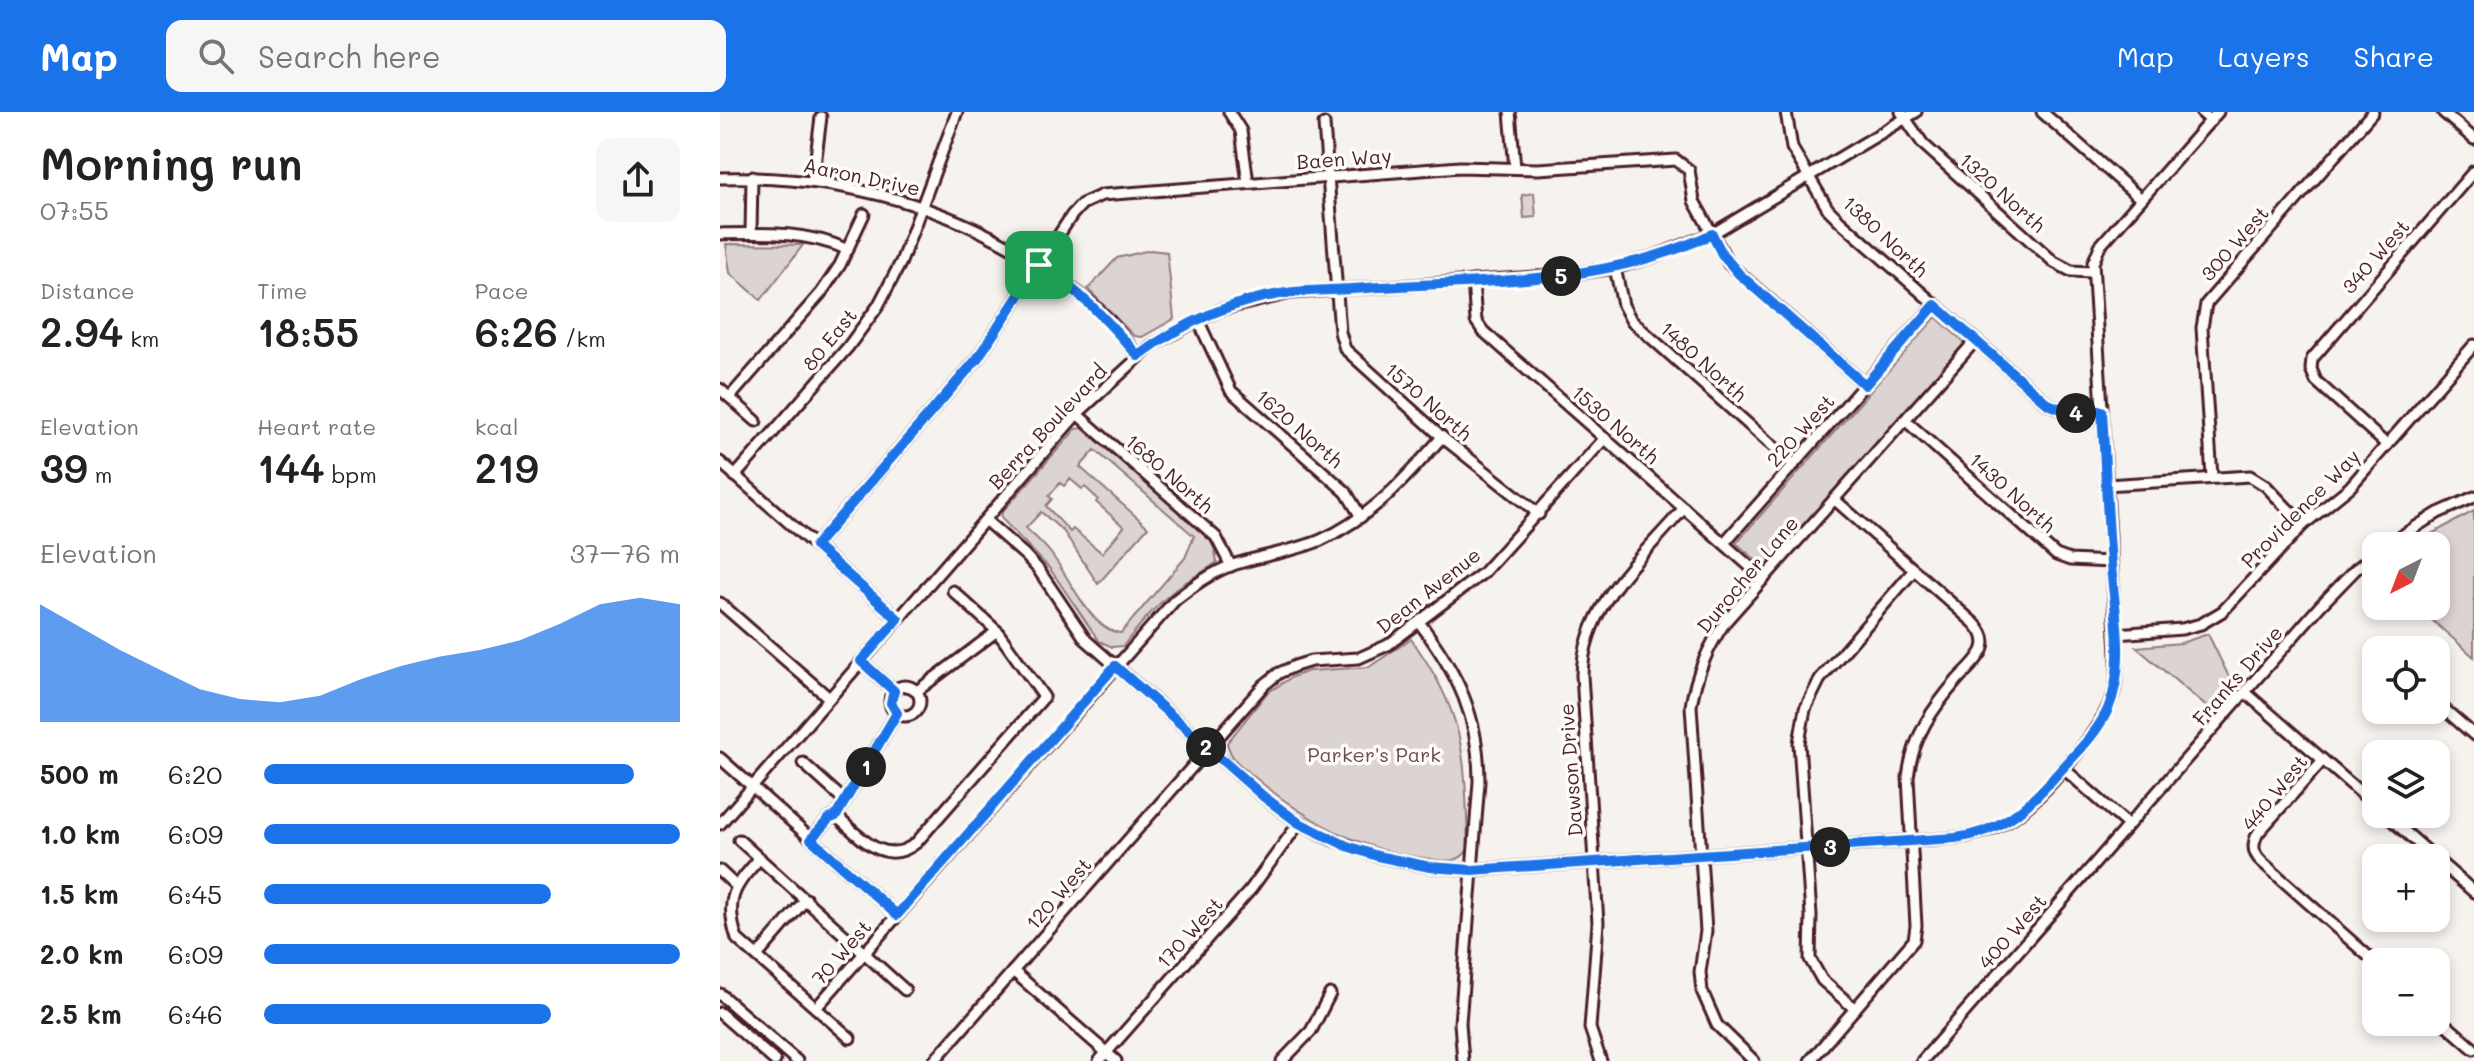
<!DOCTYPE html>
<html lang="en">
<head>
<meta charset="utf-8">
<style>
  :root { --surface:#fff; --page:#f6f6f6; --text:#222; --muted:#767676; --accent:#1a73e8 }
  body { margin:0; font-family:Mali,sans-serif; background:var(--page); color:var(--text); height:100vh; display:flex; flex-direction:column; font-size:30px; white-space:nowrap }
  * { box-sizing:border-box; margin:0 }
  p { font-size:26px; color:var(--muted) }
  .icon { flex:none; width:44px; height:44px; fill:none; stroke:currentColor; stroke-width:2; stroke-linecap:round; stroke-linejoin:round }
  .map { position:relative; flex:1; overflow:hidden }
  .side { display:flex; flex-direction:column; background:var(--surface); width:720px }
  .side>* { flex:none }
  .needle { width:52px; rotate:222deg }
  .tools { position:absolute; left:1642px; top:420px; display:grid; gap:16px }
  .tools a { display:grid; place-items:center; width:88px; height:88px; border-radius:16px; background:var(--surface); box-shadow:0 4px 12px #0003; font-size:40px }
  .pin { position:absolute; display:grid; place-items:center; width:68px; height:68px; color:#fff; margin:-34px; border-radius:16px; box-shadow:0 4px 12px #0006 }
  .km { position:absolute; width:40px; height:40px; margin:-20px; border-radius:50%; background:#222; color:#fff; font-size:22px; line-height:40px; text-align:center }
  .round { display:grid; place-items:center; flex:none; width:84px; height:84px; border-radius:16px; background:var(--page) }
  .summary { display:flex; align-items:center; justify-content:space-between; height:136px; padding:0 40px }
  h1 { font-size:44px; font-weight:600; line-height:60px }
  .figures { display:grid; grid-template-columns:repeat(3,1fr); gap:12px; height:136px; padding:8px 40px }
  .figures div { display:grid; align-content:center }
  .figures b { font-size:40px; font-weight:600 }
  .figures small { font-size:22px; font-weight:400 }
  .figures p { font-size:22px }
  .chart { height:224px; padding:16px 40px }
  .chart p { display:flex; justify-content:space-between }
  .chart svg { width:100%; height:144px; margin-top:8px; fill:var(--accent); opacity:.7 }
  ul { padding:0 40px; list-style:none; font-size:26px }
  li { display:grid; grid-template-columns:128px 96px 1fr; align-items:center; height:60px }
  li i { height:20px; border-radius:10px; background:var(--accent) }
  header { display:flex; align-items:center; gap:48px; box-sizing:border-box; height:112px; padding:0 40px; background:var(--accent); color:#fff }
  header strong { font-size:38px }
  nav { display:flex; gap:44px; margin-inline-start:auto; font-size:28px }
  .search { width:560px; height:72px; background:var(--page); display:flex; align-items:center; gap:20px; box-sizing:border-box; padding:0 28px; border-radius:16px; color:var(--muted); font-size:30px }
  main { display:flex; flex:1; min-height:0 }
  .map>svg:first-child { display:block }
  .green { fill:#dcd4d2; stroke:#937a7e; stroke-width:2; fill-rule:evenodd }
  .lines { fill:none; stroke-linecap:round; stroke-linejoin:round }
  .minor-casing { stroke:#4a1f2b; stroke-width:15 }
  .minor { stroke:#fdfcf7; stroke-width:9 }
  .route-casing { stroke:#fff; stroke-width:16 }
  .route { stroke:#1a73e8; stroke-width:10 }
  .labels { text-anchor:middle; dominant-baseline:central; stroke-width:7; stroke-linejoin:round; paint-order:stroke }
  .street-label { font-size:20px; fill:#4a1f2b; stroke:#fdfcf7 }
  .park-label { font-size:20px; fill:#6e4c55; stroke:#fdfcf7 }
</style>
</head>
<body>
<header>
<strong>Map</strong>
<div class="search"><svg class="icon" aria-label="search" viewBox="0 0 24 24"><circle cx="10" cy="10" r="6"/><path d="M15 15l6 6"/></svg>Search here</div>
<nav><a>Map</a><a>Layers</a><a>Share</a></nav>
</header>
<main>
<section class="side">
<div class="summary"><div><h1>Morning run</h1><p>07:55</p></div><a class="round"><svg class="icon" aria-label="share" viewBox="0 0 24 24"><path d="M12 15V3M7 8l5-5 5 5M5 13v7h14v-7"/></svg></a></div>
<div class="figures">
<div><p>Distance</p><b>2.94<small> km</small></b></div>
<div><p>Time</p><b>18:55</b></div>
<div><p>Pace</p><b>6:26<small> /km</small></b></div>
</div>
<div class="figures">
<div><p>Elevation</p><b>39<small> m</small></b></div>
<div><p>Heart rate</p><b>144<small> bpm</small></b></div>
<div><p>kcal</p><b>219</b></div>
</div>
<div class="chart"><p><span>Elevation</span>37–76 m</p>
<svg viewBox="0 0 160 44" preserveAspectRatio="none"><path d="M0 44V8L10 15L20 22L30 28L40 34L50 37L60 38L70 36L80 31L90 27L100 24L110 22L120 19L130 14L140 8L150 6L160 8V44z"/></svg>
</div>
<ul>
<li><b>500 m</b>6:20<i style="width:89%"></i></li>
<li><b>1.0 km</b>6:09<i style="width:100%"></i></li>
<li><b>1.5 km</b>6:45<i style="width:69%"></i></li>
<li><b>2.0 km</b>6:09<i style="width:100%"></i></li>
<li><b>2.5 km</b>6:46<i style="width:69%"></i></li>
</ul>
</section>
<div class="map">
<svg width="1754" height="949" viewBox="0 0 1754 949">
  <rect width="100%" height="100%" fill="#f6f3ef"/>
  <filter id="ink" filterUnits="userSpaceOnUse"><feTurbulence type="fractalNoise" baseFrequency=".0125" numOctaves="2"/><feDisplacementMap in="SourceGraphic" scale="16" xChannelSelector="R" yChannelSelector="G"/><feConvolveMatrix kernelMatrix="1 2 1 2 8 2 1 2 1" color-interpolation-filters="sRGB"/></filter>
  <g filter="url(#ink)">
    <!-- green -->
    <g class="green">
      <path d="M814,81L816,105L804,106L802,83Z"/>
      <path d="M6,132L83,133L41,188L10,161Z"/>
      <path d="M430,138L447,140L454,207L422,225L414,224L368,177L397,146Z"/>
      <path d="M1216,205L1245,231L1045,456L1016,431Z"/>
      <path d="M362,316L489,425L494,435L497,450C484,461 467,467 455,478C435,494 419,514 403,534L392,535L379,529L330,457L281,406L282,400L356,317ZM375,338L474,424L465,446L401,521C371,519 350,466 332,443C325,433 315,425 306,416L321,400L344,420L378,472L428,415L360,355ZM350,367L362,377L365,375L378,387L376,390L404,415L382,441L353,417L350,420L326,394L332,387L329,384L340,371L344,374Z"/>
      <path d="M1754,399V545L1696,494H1716V434H1689Z"/>
      <path d="M1488,522L1511,569L1488,596L1416,535L1461,531Z"/>
      <path d="M691,527C747,603 745,647 748,737C739,754 719,748 704,746C640,738 587,709 538,668C524,656 511,649 507,631L547,581L572,565L589,559L649,555Z"/>
    </g>
    <g class="lines">
      <!-- minor casing -->
      <g class="minor-casing">
        <g id="minor">
          <path d="M509,0L521,19L528,71"/>
          <path d="M790,0L795,56"/>
          <path d="M1066,0L1072,36L1108,97L1120,109L1328,292L1349,300L1382,299"/>
          <path d="M1181,0L1203,32L1334,150L1351,159L1371,160"/>
          <path d="M1322,0L1421,87"/>
          <path d="M1481,0L1491,9"/>
          <path d="M1723,0L1754,27"/>
          <path d="M604,12L620,220L625,237L722,325L819,402"/>
          <path d="M0,66C115,63 223,90 320,153C343,169 367,186 387,206C398,218 408,232 418,244"/>
          <path d="M93,69L101,5"/>
          <path d="M31,121L32,65"/>
          <path d="M0,122C43,121 89,119 128,138"/>
          <path d="M895,156L903,193L911,208L1074,353"/>
          <path d="M753,169L756,209L763,219L1044,467"/>
          <path d="M478,208L511,279L626,380L641,405"/>
          <path d="M0,277L36,309"/>
          <path d="M10,285L101,181L120,153L144,102"/>
          <path d="M357,302L496,425L511,454"/>
          <path d="M1185,308L1336,443L1350,448L1390,450"/>
          <path d="M1667,333L1596,269L1591,257L1592,247L1754,59"/>
          <path d="M0,350L178,507"/>
          <path d="M15,364L128,235L158,194L181,150L237,0"/>
          <path d="M1492,365L1482,216L1486,192L1653,0"/>
          <path d="M1386,373L1530,364L1546,374L1583,413"/>
          <path d="M265,408L305,443L318,457L366,528L544,685L576,709L613,728L657,744L710,755L752,758L1235,726C1254,724 1271,719 1287,709C1320,690 1381,619 1393,583C1399,563 1397,543 1396,522L1373,151L1380,134L1498,0"/>
          <path d="M1004,431L1215,193"/>
          <path d="M95,434L257,247L352,103L362,92L382,83L740,55L818,57L956,48L969,58L974,89L1009,152L1145,273"/>
          <path d="M1665,434L1718,401L1754,385"/>
          <path d="M0,491L109,586"/>
          <path d="M699,510C738,562 759,604 759,670L740,911L743,949"/>
          <path d="M1396,522L1462,517L1481,512L1503,499L1583,413L1630,375L1754,233"/>
          <path d="M141,549L174,579"/>
          <circle cx="185" cy="589" r="15"/>
          <path d="M197,579L277,519L233,479"/>
          <path d="M1526,581L1656,694"/>
          <path d="M1716,590L1754,623"/>
          <path d="M0,646L177,803"/>
          <path d="M1603,648L1538,721C1532,732 1532,741 1542,750L1656,851"/>
          <path d="M83,651L125,689"/>
          <path d="M1343,656L1408,713"/>
          <path d="M1665,702L1715,746"/>
          <path d="M116,704L177,601"/>
          <path d="M0,712L357,302L431,234L478,208L503,197L571,181L844,163L895,156L935,144L992,122L1196,0"/>
          <path d="M91,727L109,707L116,704C139,724 165,756 196,731L324,585L277,519"/>
          <path d="M19,728L185,878"/>
          <path d="M40,746C14,775 4,787 17,827L130,926"/>
          <path d="M1716,747L1754,780"/>
          <path d="M0,759L15,773"/>
          <path d="M37,844L86,787"/>
          <path d="M293,859L396,949"/>
          <path d="M0,882L77,949"/>
          <path d="M96,896L455,488C472,475 492,460 513,453C542,443 573,440 601,428C652,405 686,366 722,325"/>
          <path d="M1135,897L1102,868L1090,847L1091,803L1079,631L1085,597L1100,567L1194,458"/>
          <path d="M0,901L55,949"/>
          <path d="M1716,904L1754,937"/>
          <path d="M214,949L544,573L559,561L575,554L591,549L639,546L668,533L763,461L885,326"/>
          <path d="M379,949L531,777L579,711"/>
          <path d="M562,949L591,919L610,882"/>
          <path d="M881,949L870,916L878,811L862,563C864,491 921,447 964,396"/>
          <path d="M1034,949L997,913L982,879L980,860L986,819L971,594C976,562 987,536 1006,509L1255,229"/>
          <path d="M1090,949L1194,828L1196,814L1188,665C1193,624 1212,597 1238,567C1246,559 1257,549 1262,539C1267,528 1262,519 1254,511L1114,387"/>
          <path d="M1202,949L1600,494L1636,457L1656,441"/>
        </g>
      </g>
      <!-- minor -->
      <use href="#minor" class="minor"/>
    </g>
  </g>
  <g class="lines" filter="url(#ink)">
    <!-- route casing -->
    <g class="route-casing">
      <path id="route" d="M992,122L1002,142L1019,162L1145,273L1215,193L1328,292L1349,300L1382,299C1385,350 1387,401 1391,452C1394,498 1407,553 1388,597C1376,624 1351,646 1332,668C1304,699 1277,721 1235,726L752,758L710,755L657,744L627,734L579,711L544,685L395,554L177,803L91,727L109,707L116,704L177,601L171,591L174,579L141,549L178,507L95,434L257,247L319,153C360,179 387,208 418,244C463,210 518,186 574,180C598,178 622,178 647,176C762,168 885,174 992,122Z"/>
    </g>
    <!-- route -->
    <use href="#route" class="route"/>
  </g>
  <g class="labels">
    <!-- street labels -->
    <g class="street-label">
      <text transform="translate(624 46) rotate(-4)">Baen Way</text>
      <text transform="translate(142 64) rotate(12)">Aaron Drive</text>
      <text transform="translate(1283 80) rotate(42)">1320 North</text>
      <text transform="translate(1166 124) rotate(43)">1380 North</text>
      <text transform="translate(1514 131) rotate(-49)">300 West</text>
      <text transform="translate(1655 144) rotate(-49)">340 West</text>
      <text transform="translate(109 227) rotate(-51)">80 East</text>
      <text transform="translate(984 249) rotate(42)">1480 North</text>
      <text transform="translate(709 289) rotate(41)">1570 North</text>
      <text transform="translate(896 312) rotate(41)">1530 North</text>
      <text transform="translate(327 314) rotate(-47)">Berra Boulevard</text>
      <text transform="translate(580 316) rotate(41)">1620 North</text>
      <text transform="translate(1080 318) rotate(-48)">220 West</text>
      <text transform="translate(450 361) rotate(41)">1680 North</text>
      <text transform="translate(1293 380) rotate(42)">1430 North</text>
      <text transform="translate(1580 396) rotate(-45)">Providence Way</text>
      <text transform="translate(1027 462) rotate(-50)">Durocher Lane</text>
      <text transform="translate(708 478) rotate(-38)">Dean Avenue</text>
      <text transform="translate(1517 563) rotate(-49)">Franks Drive</text>
      <text transform="translate(850 658) rotate(-94)">Dawson Drive</text>
      <text transform="translate(1554 680) rotate(-51)">440 West</text>
      <text transform="translate(338 781) rotate(-49)">120 West</text>
      <text transform="translate(1292 819) rotate(-49)">400 West</text>
      <text transform="translate(469 820) rotate(-48)">170 West</text>
      <text transform="translate(121 840) rotate(-49)">70 West</text>
    </g>
    <!-- park labels -->
    <g class="park-label">
      <text x="654" y="642">Parker's Park</text>
    </g>
  </g>
</svg>
<div class="tools">
<a><svg class="needle" viewBox="-14 -14 28 28"><path d="M0-13l5 13h-10z" fill="#e53935"/><path d="M0 13l5-13h-10z" fill="#767676"/></svg></a>
<a><svg class="icon" aria-label="locate" viewBox="0 0 24 24"><circle cx="12" cy="12" r="6"/><path d="M12 2v4M12 18v4M2 12h4M18 12h4"/></svg></a>
<a><svg class="icon" aria-label="layers" viewBox="0 0 24 24"><path d="M12 4l9 5-9 5-9-5zM3 14l9 5 9-5"/></svg></a>
<a>+</a>
<a>−</a>
</div>
<div class="pin" style="left:319px;top:153px;background:#1e9e55"><svg class="icon" aria-label="arrive" viewBox="0 0 24 24"><path d="M6 21V4h12l-3 4 3 4H6"/></svg></div>
<b class="km" style="left:146px;top:655px">1</b>
<b class="km" style="left:486px;top:635px">2</b>
<b class="km" style="left:1110px;top:735px">3</b>
<b class="km" style="left:1356px;top:301px">4</b>
<b class="km" style="left:841px;top:164px">5</b>
</div>
</main>
</body>
</html>
